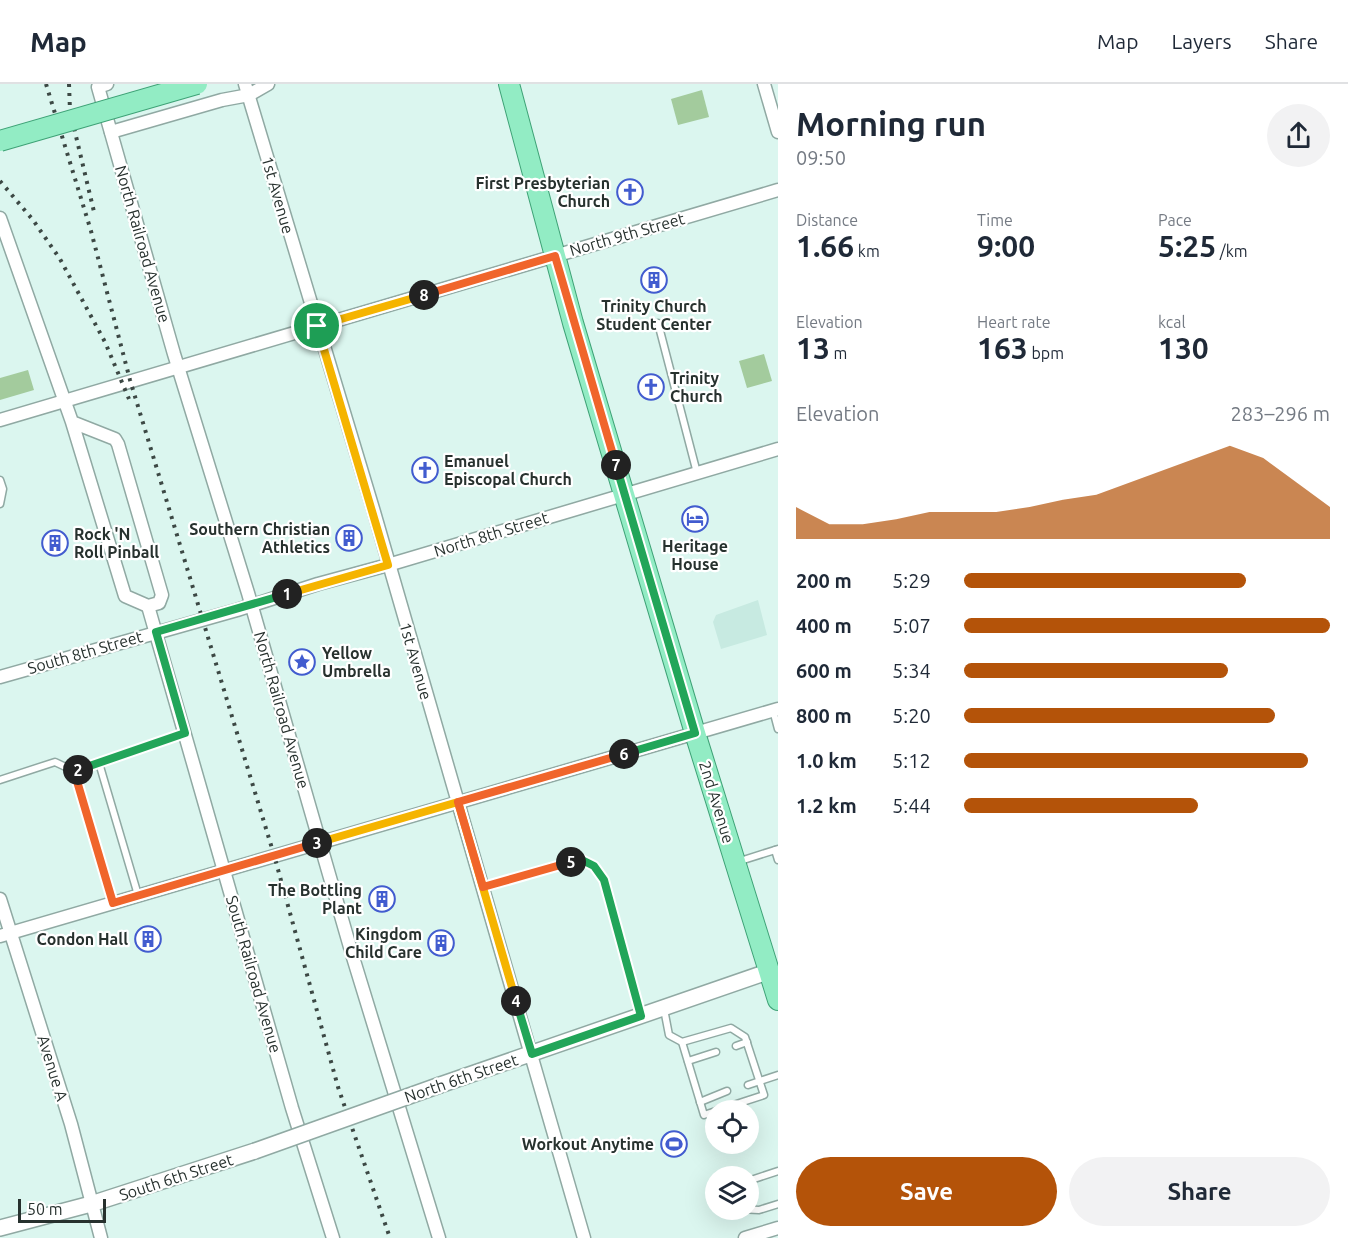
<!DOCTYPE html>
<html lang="en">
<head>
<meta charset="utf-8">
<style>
  :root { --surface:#fff; --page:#f2f2f3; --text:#1f2937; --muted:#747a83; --line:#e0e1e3; --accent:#b45309 }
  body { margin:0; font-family:Ubuntu,sans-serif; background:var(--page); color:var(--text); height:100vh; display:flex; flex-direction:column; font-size:22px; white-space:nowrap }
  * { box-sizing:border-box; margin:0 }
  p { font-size:20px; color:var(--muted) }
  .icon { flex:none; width:33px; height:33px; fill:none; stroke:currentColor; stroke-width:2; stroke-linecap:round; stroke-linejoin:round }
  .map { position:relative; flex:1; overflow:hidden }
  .drawer { display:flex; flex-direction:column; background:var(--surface); width:570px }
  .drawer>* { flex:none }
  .buttons { position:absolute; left:705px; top:1016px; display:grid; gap:12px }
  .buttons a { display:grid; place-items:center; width:54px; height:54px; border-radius:50%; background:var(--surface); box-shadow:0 6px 24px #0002; font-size:30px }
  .scale { position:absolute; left:18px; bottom:15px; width:88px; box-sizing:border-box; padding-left:6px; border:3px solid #27312e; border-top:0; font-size:16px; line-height:21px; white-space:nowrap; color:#27312e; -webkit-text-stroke:4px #fff; paint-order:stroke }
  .pin { position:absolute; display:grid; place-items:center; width:51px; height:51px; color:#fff; margin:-26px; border:3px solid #fff; border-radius:50%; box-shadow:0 2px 6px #0007 }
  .km { position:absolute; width:30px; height:30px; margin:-15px; border-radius:50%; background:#222; color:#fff; font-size:16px; line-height:30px; text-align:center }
  .round { display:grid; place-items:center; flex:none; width:63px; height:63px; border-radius:32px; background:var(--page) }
  .head { display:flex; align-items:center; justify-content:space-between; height:102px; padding:0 18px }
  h1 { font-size:33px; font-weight:600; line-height:45px }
  .stats { display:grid; grid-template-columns:repeat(3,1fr); gap:9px; height:102px; padding:6px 18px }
  .stats div { display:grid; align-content:center }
  .stats b { font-size:30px; font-weight:600 }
  .stats small { font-size:16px; font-weight:400 }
  .stats p { font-size:16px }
  .chart { height:168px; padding:12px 18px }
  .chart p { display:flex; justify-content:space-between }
  .chart svg { width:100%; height:108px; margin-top:6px; fill:var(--accent); opacity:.7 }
  .button { display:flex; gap:12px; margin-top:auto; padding:12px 18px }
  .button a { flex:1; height:69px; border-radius:36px; background:var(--accent); color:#fff; font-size:24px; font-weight:600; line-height:69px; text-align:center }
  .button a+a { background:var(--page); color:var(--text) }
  ul { padding:0 18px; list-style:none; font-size:20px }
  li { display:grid; grid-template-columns:96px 72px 1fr; align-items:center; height:45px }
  li i { height:15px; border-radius:8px; background:var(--accent) }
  header { display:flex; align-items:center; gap:36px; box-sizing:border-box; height:84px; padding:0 30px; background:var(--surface); border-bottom:2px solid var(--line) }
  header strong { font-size:28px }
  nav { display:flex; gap:33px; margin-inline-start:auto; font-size:21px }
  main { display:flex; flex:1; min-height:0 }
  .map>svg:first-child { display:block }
  .built { fill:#c7eae1 }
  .green { fill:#a3cb9d }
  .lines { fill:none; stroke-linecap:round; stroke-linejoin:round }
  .service-casing { stroke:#90a9a3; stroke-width:9 }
  .minor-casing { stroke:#90a9a3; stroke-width:15 }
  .tertiary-casing { stroke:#90a9a3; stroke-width:18 }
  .primary-casing { stroke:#3ea276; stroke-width:22 }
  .service { stroke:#fff; stroke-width:6 }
  .minor { stroke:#fff; stroke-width:12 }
  .tertiary { stroke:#fff; stroke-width:15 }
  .primary { stroke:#92ecc4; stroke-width:20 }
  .rail { stroke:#3c4844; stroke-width:4; stroke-dasharray:3 6; stroke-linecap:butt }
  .tertiary-bridge-casing { stroke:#90a9a3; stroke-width:18; stroke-linecap:butt }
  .primary-bridge-casing { stroke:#3ea276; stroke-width:22; stroke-linecap:butt }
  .tertiary-bridge { stroke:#fff; stroke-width:15 }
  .primary-bridge { stroke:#92ecc4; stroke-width:20 }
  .split-1-casing { stroke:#fff; stroke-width:12 }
  .split-2-casing { stroke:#fff; stroke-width:12 }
  .split-3-casing { stroke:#fff; stroke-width:12 }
  .split-4-casing { stroke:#fff; stroke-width:12 }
  .split-5-casing { stroke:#fff; stroke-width:12 }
  .split-6-casing { stroke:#fff; stroke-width:12 }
  .split-7-casing { stroke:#fff; stroke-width:12 }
  .split-8-casing { stroke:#fff; stroke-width:12 }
  .split-9-casing { stroke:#fff; stroke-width:12 }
  .split-1 { stroke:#f5b400; stroke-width:8 }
  .split-2 { stroke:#22a559; stroke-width:8 }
  .split-3 { stroke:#f0652b; stroke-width:8 }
  .split-4 { stroke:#f5b400; stroke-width:8 }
  .split-5 { stroke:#22a559; stroke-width:8 }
  .split-6 { stroke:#f0652b; stroke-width:8 }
  .split-7 { stroke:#22a559; stroke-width:8 }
  .split-8 { stroke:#f0652b; stroke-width:8 }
  .split-9 { stroke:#f5b400; stroke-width:8 }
  .labels { text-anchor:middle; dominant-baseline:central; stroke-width:4.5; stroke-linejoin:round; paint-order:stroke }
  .poi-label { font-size:16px; font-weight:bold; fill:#27312e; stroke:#fff; text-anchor:end }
  .street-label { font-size:16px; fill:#27312e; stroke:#fff }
</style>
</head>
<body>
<header>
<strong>Map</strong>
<nav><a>Map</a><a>Layers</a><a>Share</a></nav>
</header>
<main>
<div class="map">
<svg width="778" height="1154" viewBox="0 0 778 1154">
  <rect width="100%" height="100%" fill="#dbf6ef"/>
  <!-- built -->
  <path class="built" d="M758,516L767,551L721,565L713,538L716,531Z"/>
  <!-- green -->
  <g class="green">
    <path d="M702,6L709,33L678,41L671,15Z"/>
    <path d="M764,270L772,297L747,304L739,277Z"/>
    <path d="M28,286L34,306L0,316V294Z"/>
  </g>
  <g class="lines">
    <!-- service casing -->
    <g class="service-casing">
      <g id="service">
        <path d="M658,239L697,389"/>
        <path d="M0,396L3,405L0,420"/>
        <path d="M773,626L778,645"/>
        <path d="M99,679L138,811"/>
        <path d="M74,687L113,819"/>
        <path d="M0,696L55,678L74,687L184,649"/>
        <path d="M775,766L778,776"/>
        <path d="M737,778L778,765"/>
        <path d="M483,803L580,775L594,782L604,796L640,930"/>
        <path d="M664,925L669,951L682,958L731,944L745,953L764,1011L718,1026"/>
        <path d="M682,958L704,1031L716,1027"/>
        <path d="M736,962L747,958"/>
        <path d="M688,977L716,968"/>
        <path d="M748,1001L778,991"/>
        <path d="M700,1018L727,1007"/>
        <path d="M748,1097L778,1087"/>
        <path d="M739,1125L759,1126L778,1120"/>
      </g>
    </g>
    <!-- minor casing -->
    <g class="minor-casing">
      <g id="minor">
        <path d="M107,0L98,3L174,270L248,509L352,870L439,1154"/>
        <path d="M245,0L374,428L584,1154"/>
        <path d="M764,0L778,48"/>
        <path d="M111,48L222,16L249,11L268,0"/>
        <path d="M0,134L72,338L125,512L148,522L159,519L162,511L118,360L115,355L72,338"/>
        <path d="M0,336L778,106"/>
        <path d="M148,522L292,1024L333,1154"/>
        <path d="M0,593L237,526L318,500L388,481L778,365"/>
        <path d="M0,815L71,1040L101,1154"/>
        <path d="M0,852L778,625"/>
        <path d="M745,1154L778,1144"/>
      </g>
    </g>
    <!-- tertiary casing -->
    <g class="tertiary-casing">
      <g id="tertiary">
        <path d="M440,1001L770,887"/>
        <path d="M0,1144L91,1120L255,1067"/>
      </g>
    </g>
    <!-- primary casing -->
    <g class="primary-casing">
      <path id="primary" d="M509,0L573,239L695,649L778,916"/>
    </g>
    <!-- service -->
    <use href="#service" class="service"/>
    <!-- minor -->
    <use href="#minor" class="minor"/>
    <!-- tertiary -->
    <use href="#tertiary" class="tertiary"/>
    <!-- primary -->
    <use href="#primary" class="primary"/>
    <!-- rail -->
    <g class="rail">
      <path d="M46,0L91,147L130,296L274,771L338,1003L390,1154"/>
      <path d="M69,0L70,27L95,132"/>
      <path d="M0,97L33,136L60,175L105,258L129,315"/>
    </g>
    <!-- tertiary-bridge casing -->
    <g class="tertiary-bridge-casing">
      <path id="tertiary-bridge" d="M255,1067L440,1001"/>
    </g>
    <!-- primary-bridge casing -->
    <g class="primary-bridge-casing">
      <path id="primary-bridge" d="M0,57L197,0"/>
    </g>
    <!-- tertiary-bridge -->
    <use href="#tertiary-bridge" class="tertiary-bridge"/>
    <!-- primary-bridge -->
    <use href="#primary-bridge" class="primary-bridge"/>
  </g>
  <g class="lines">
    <!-- split-1 casing -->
    <g class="split-1-casing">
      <path id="split-1" d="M287,510L388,481L317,242"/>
    </g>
    <!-- split-2 casing -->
    <g class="split-2-casing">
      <path id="split-2" d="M78,686L185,649L156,548L287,510"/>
    </g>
    <!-- split-3 casing -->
    <g class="split-3-casing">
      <path id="split-3" d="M78,686L74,687L113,819L317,759"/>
    </g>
    <!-- split-4 casing -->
    <g class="split-4-casing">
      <path id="split-4" d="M317,759L458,718L516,917"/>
    </g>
    <!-- split-5 casing -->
    <g class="split-5-casing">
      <path id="split-5" d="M516,917L532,970L641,932L604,796L594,782L580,775L571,778"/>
    </g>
    <!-- split-6 casing -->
    <g class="split-6-casing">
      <path id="split-6" d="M571,778L483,803L458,718L624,670"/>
    </g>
    <!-- split-7 casing -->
    <g class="split-7-casing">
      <path id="split-7" d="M616,381L695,649L624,670"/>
    </g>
    <!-- split-8 casing -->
    <g class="split-8-casing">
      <path id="split-8" d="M424,211L555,172L616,381"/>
    </g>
    <!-- split-9 casing -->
    <g class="split-9-casing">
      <path id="split-9" d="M317,242L424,211"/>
    </g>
    <!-- split-1 -->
    <use href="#split-1" class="split-1"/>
    <!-- split-2 -->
    <use href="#split-2" class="split-2"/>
    <!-- split-3 -->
    <use href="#split-3" class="split-3"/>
    <!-- split-4 -->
    <use href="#split-4" class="split-4"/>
    <!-- split-5 -->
    <use href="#split-5" class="split-5"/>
    <!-- split-6 -->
    <use href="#split-6" class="split-6"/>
    <!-- split-7 -->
    <use href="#split-7" class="split-7"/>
    <!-- split-8 -->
    <use href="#split-8" class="split-8"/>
    <!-- split-9 -->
    <use href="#split-9" class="split-9"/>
  </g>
  <!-- icons -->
  <defs>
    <g id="church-ring" transform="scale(1.35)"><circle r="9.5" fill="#fff" stroke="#425ccf" stroke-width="1.5"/><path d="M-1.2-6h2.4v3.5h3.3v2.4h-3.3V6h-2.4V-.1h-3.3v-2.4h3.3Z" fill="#425ccf"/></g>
    <g id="building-ring" transform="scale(1.35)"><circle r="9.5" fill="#fff" stroke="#425ccf" stroke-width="1.5"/><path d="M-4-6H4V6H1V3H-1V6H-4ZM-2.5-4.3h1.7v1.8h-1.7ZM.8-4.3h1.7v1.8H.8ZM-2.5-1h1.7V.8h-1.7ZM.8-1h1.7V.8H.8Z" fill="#425ccf"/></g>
    <g id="hotel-ring" transform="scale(1.35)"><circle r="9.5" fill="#fff" stroke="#425ccf" stroke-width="1.5"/><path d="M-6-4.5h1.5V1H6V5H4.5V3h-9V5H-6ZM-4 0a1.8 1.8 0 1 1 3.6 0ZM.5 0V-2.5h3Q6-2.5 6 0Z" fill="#425ccf"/></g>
    <g id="sight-ring" transform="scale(1.35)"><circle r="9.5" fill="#fff" stroke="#425ccf" stroke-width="1.5"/><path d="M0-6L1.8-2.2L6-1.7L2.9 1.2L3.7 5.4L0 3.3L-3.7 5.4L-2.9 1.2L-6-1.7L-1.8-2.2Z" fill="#425ccf"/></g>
    <g id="stadium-ring" transform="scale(1.35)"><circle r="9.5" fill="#fff" stroke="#425ccf" stroke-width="1.5"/><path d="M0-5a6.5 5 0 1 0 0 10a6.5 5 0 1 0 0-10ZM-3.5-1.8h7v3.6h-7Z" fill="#425ccf"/></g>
  </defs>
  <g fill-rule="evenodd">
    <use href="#church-ring" x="630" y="108"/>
    <use href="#building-ring" x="654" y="196"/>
    <use href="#church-ring" x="651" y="303"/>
    <use href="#church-ring" x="425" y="386"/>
    <use href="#hotel-ring" x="695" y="435"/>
    <use href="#building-ring" x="349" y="454"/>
    <use href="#building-ring" x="55" y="459"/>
    <use href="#sight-ring" x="302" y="578"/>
    <use href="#building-ring" x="382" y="815"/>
    <use href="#building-ring" x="148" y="855"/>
    <use href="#building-ring" x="441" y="859"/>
    <use href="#stadium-ring" x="674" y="1060"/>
  </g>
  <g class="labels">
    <!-- poi labels -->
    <g class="poi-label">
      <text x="610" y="99">First Presbyterian<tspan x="610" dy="18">Church</tspan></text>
      <text x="654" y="222" text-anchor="middle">Trinity Church<tspan x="654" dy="18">Student Center</tspan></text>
      <text x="670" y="294" text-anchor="start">Trinity<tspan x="670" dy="18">Church</tspan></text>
      <text x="444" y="377" text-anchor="start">Emanuel<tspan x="444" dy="18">Episcopal Church</tspan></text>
      <text x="330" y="445">Southern Christian<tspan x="330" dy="18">Athletics</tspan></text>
      <text x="74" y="450" text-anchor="start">Rock 'N<tspan x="74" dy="18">Roll Pinball</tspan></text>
      <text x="695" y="462" text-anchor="middle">Heritage<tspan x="695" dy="18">House</tspan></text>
      <text x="322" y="569" text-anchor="start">Yellow<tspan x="322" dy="18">Umbrella</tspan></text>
      <text x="362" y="806">The Bottling<tspan x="362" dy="18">Plant</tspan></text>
      <text x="422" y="850">Kingdom<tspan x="422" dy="18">Child Care</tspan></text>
      <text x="128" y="855">Condon Hall</text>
      <text x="654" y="1060">Workout Anytime</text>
    </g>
    <!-- street labels -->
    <g class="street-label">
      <text transform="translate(278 111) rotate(74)">1st Avenue</text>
      <text transform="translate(627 150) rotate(-16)">North 9th Street</text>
      <text transform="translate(143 160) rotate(74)">North Railroad Avenue</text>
      <text transform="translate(491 450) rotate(-17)">North 8th Street</text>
      <text transform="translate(85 568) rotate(-16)">South 8th Street</text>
      <text transform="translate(416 577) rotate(74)">1st Avenue</text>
      <text transform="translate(282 626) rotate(74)">North Railroad Avenue</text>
      <text transform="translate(717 718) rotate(73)">2nd Avenue</text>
      <text transform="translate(254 890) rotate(74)">South Railroad Avenue</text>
      <text transform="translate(53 984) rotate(73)">Avenue A</text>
      <text transform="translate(461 994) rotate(-19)">North 6th Street</text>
      <text transform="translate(176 1093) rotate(-18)">South 6th Street</text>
    </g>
  </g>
</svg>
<div class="buttons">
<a><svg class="icon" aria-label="locate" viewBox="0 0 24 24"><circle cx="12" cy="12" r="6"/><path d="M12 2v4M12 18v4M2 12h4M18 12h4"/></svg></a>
<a><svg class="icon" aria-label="layers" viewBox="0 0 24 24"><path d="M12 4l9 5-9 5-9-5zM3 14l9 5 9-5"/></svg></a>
</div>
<div class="scale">50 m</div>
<div class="pin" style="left:317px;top:242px;background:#1e9e55"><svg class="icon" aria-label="arrive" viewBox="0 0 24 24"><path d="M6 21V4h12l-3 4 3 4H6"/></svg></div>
<b class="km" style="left:287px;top:510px">1</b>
<b class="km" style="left:78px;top:686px">2</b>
<b class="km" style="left:317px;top:759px">3</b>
<b class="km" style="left:516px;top:917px">4</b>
<b class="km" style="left:571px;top:778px">5</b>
<b class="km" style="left:624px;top:670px">6</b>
<b class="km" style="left:616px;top:381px">7</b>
<b class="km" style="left:424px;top:211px">8</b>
</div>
<section class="drawer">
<div class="head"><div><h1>Morning run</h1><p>09:50</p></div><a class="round"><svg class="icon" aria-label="share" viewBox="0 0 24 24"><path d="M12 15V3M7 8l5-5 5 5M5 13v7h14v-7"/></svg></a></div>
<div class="stats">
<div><p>Distance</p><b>1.66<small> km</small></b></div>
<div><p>Time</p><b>9:00</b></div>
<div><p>Pace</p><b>5:25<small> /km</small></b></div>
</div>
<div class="stats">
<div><p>Elevation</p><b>13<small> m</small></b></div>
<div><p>Heart rate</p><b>163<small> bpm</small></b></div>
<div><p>kcal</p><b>130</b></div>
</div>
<div class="chart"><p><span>Elevation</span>283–296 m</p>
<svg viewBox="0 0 160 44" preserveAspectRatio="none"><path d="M0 44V31L10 38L20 38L30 36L40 33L50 33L60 33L70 31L80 28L90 26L100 21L110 16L120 11L130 6L140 11L150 21L160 31V44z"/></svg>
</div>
<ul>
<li><b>200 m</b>5:29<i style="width:77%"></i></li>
<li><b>400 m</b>5:07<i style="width:100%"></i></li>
<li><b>600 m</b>5:34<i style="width:72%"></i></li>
<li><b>800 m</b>5:20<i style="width:85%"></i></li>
<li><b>1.0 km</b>5:12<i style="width:94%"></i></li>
<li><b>1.2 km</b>5:44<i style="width:64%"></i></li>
</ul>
<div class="button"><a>Save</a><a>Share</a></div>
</section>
</main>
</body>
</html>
